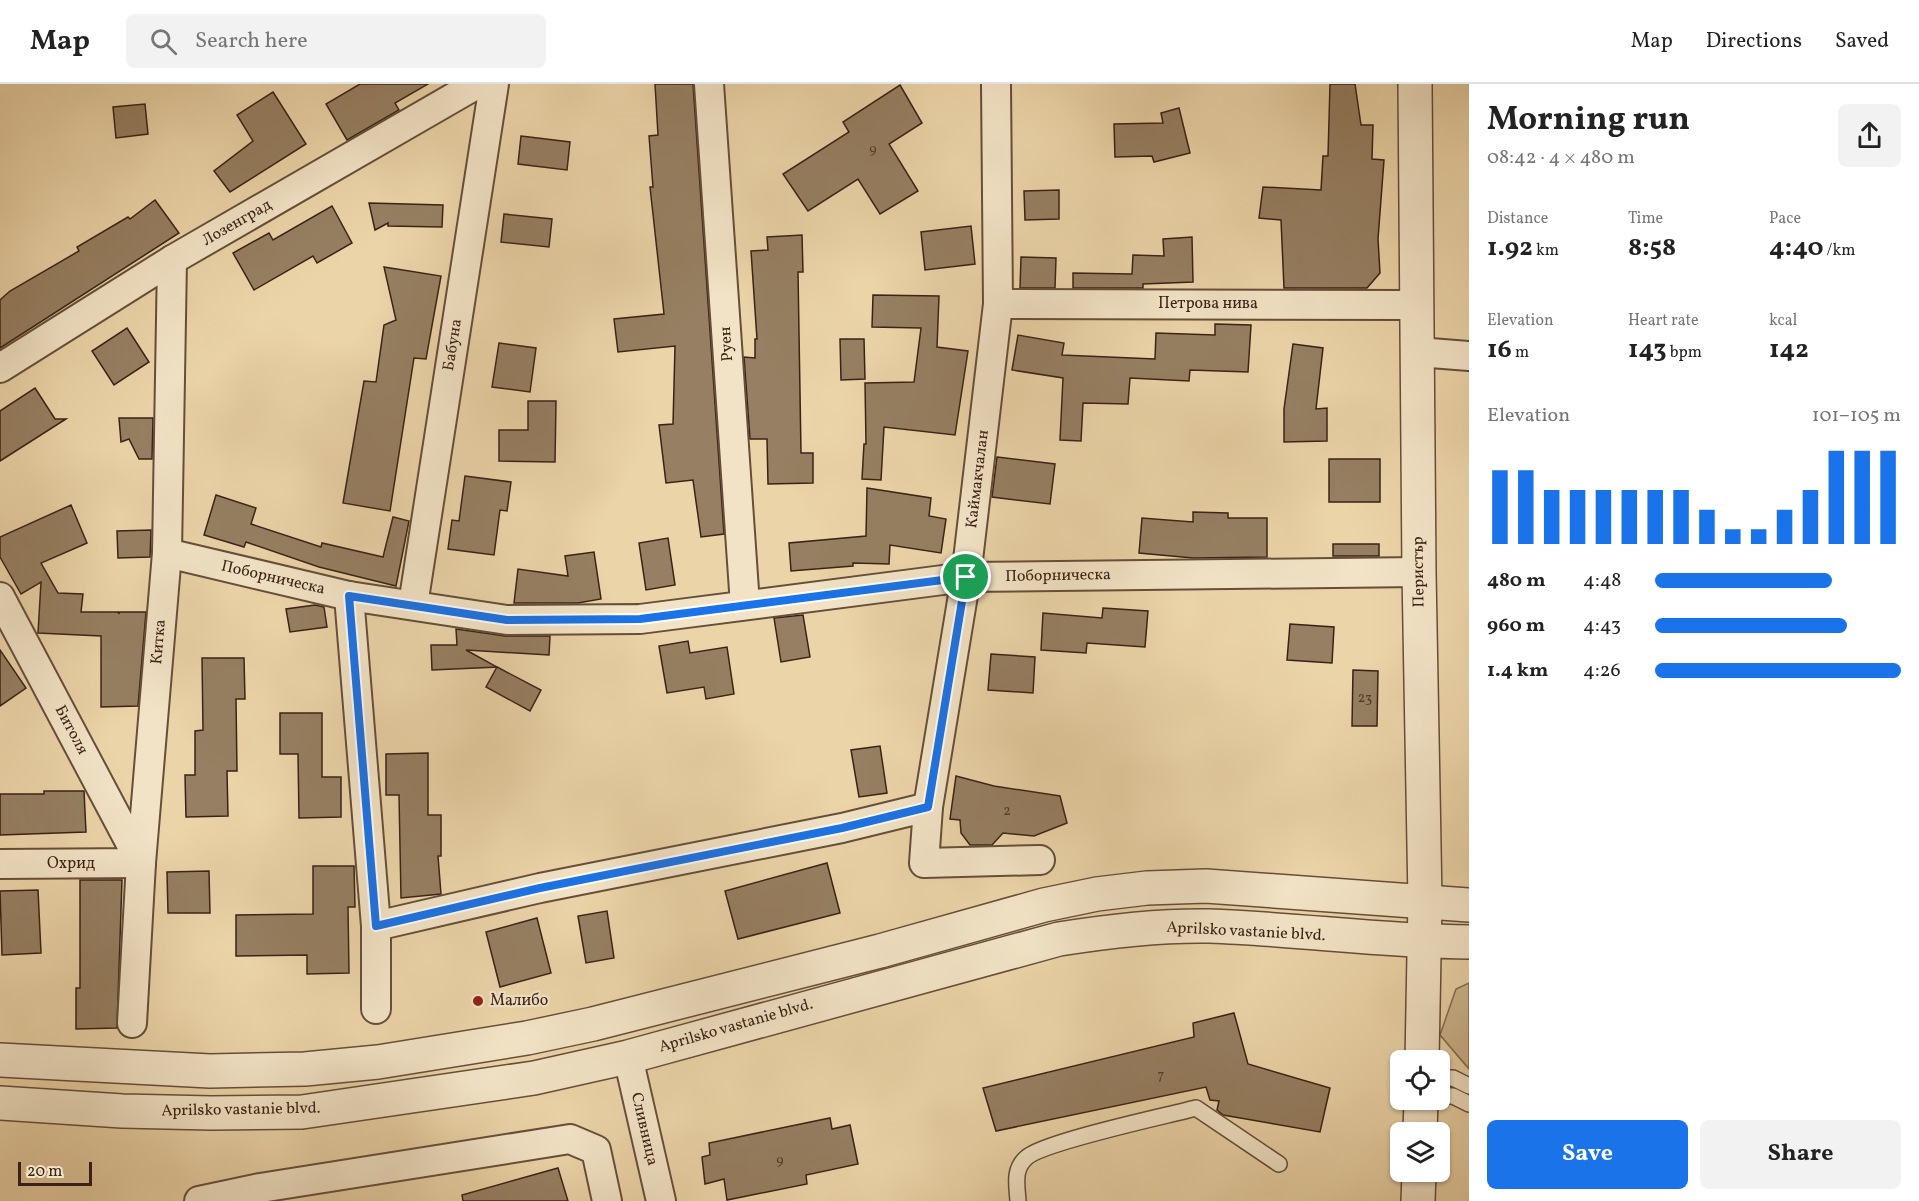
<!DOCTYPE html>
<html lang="en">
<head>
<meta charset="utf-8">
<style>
  :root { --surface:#fff; --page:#f2f2f2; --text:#222; --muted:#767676; --line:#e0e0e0; --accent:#1a73e8 }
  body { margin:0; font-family:Vollkorn,serif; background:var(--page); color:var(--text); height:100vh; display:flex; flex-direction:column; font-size:22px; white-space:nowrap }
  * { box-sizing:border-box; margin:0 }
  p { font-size:20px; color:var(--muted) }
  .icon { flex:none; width:33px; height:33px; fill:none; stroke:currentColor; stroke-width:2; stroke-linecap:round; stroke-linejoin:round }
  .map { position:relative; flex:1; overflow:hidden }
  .drawer { display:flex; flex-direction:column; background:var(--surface); width:450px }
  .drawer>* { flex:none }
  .controls { position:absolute; left:1390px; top:966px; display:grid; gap:12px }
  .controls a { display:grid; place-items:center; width:60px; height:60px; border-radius:9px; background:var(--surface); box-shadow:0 2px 4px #0004; font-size:30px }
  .scale { position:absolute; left:18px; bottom:15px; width:74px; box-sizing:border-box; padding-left:6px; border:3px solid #3a2216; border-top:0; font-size:16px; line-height:21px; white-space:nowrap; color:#3a2216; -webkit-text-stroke:4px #f2e3c6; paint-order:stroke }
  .pin { position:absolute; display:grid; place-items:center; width:51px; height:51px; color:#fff; margin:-26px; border:3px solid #fff; border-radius:50%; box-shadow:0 2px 6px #0007 }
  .round { display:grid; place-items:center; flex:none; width:63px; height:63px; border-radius:9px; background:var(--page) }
  .head { display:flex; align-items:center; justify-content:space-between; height:102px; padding:0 18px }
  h1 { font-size:33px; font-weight:700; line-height:45px }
  .stats { display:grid; grid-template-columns:repeat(3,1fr); gap:9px; height:102px; padding:6px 18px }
  .stats div { display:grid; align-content:center }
  .stats b { font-size:26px; font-weight:700 }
  .stats small { font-size:16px; font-weight:400 }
  .stats p { font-size:16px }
  .chart { height:168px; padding:12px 18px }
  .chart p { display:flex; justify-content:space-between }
  .chart svg { width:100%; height:108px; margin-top:6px; stroke:var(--accent); stroke-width:6 }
  .primary-button { display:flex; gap:12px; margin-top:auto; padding:12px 18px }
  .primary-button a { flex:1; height:69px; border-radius:9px; background:var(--accent); color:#fff; font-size:24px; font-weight:700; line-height:69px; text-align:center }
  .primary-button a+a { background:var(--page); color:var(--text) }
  ul { padding:0 18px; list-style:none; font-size:20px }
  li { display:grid; grid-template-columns:96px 72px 1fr; align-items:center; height:45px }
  li i { height:15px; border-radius:8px; background:var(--accent) }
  header { display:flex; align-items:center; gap:36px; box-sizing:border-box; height:84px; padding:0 30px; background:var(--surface); border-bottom:2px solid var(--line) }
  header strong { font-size:28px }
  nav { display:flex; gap:33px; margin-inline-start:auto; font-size:21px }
  .search { width:420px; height:54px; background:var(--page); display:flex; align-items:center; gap:15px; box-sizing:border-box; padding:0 21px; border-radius:9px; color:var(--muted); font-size:22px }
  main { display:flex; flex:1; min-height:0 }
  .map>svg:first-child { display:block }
  .green { fill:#cdb68f; stroke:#846c52; stroke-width:1.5 }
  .building { fill:#967f62; stroke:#3a2216; stroke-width:1.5 }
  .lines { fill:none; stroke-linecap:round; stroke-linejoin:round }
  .service-casing { stroke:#664e3a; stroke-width:18 }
  .minor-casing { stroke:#664e3a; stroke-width:32 }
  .tertiary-casing { stroke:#664e3a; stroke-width:36 }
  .service { stroke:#f2e3c6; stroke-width:15 }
  .minor { stroke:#f2e3c6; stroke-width:28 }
  .tertiary { stroke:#f2e3c6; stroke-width:33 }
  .route-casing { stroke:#fff; stroke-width:12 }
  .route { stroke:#1a73e8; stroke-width:8 }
  .poi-dot { fill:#8f2418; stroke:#f2e3c6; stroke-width:2 }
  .labels { text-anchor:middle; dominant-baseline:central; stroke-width:4.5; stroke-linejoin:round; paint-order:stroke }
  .number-label { font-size:14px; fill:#513929 }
  .street-label { font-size:16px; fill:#3a2216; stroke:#f2e3c6 }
  .poi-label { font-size:16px; fill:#3a2216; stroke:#f2e3c6; text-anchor:start }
</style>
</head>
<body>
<header>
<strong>Map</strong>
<div class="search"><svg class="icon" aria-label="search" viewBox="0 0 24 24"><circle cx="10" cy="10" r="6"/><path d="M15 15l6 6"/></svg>Search here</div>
<nav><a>Map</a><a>Directions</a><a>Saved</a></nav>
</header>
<main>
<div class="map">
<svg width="1469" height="1117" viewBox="0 0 1469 1117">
  <rect width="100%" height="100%" fill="#ebd4a8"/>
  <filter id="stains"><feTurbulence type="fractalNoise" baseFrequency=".00333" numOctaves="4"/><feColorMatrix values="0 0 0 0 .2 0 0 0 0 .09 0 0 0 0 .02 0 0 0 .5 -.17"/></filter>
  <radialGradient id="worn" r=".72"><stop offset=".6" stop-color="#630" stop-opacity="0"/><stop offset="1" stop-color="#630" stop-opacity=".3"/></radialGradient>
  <!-- green -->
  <path class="green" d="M1469,899V985L1440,951L1456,905Z"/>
  <!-- building -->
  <g class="building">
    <path d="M360,0H428L395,19L399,26L347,56L326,20Z"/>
    <path d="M655,0H693L724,450L701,453L693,396L666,399L659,341L673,340L675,262L618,268L614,235L664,230L650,103H653L649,52L658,51Z"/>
    <path d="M1330,0H1355L1361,41H1373L1372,75L1384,76L1378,155L1380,189L1367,204H1284L1281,136L1259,134L1263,103L1321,106L1323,72H1328Z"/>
    <path d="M900,1L922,39L889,60L918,107L880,130L858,95L808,127L783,90L849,48L843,38Z"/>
    <path d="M273,8L306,60L230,108L214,87L253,57L237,31Z"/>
    <path d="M145,20L148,50L116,54L113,23Z"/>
    <path d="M1179,24L1190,69L1154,78L1152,72L1115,73L1114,40L1163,39L1161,29Z"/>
    <path d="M521,52L570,58L567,86L518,80Z"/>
    <path d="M1059,106V135L1025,136L1024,107Z"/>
    <path d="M155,116L179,149L0,264V216L10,207L79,167L77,163L128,133L130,135Z"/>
    <path d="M369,119L443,121L442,143L388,142V139L375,146Z"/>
    <path d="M332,122L352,159L317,179L313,172L254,206L233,169L269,149L273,156Z"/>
    <path d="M504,130L552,135L549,163L501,158Z"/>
    <path d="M971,142L975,180L925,186L921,148Z"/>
    <path d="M802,151L803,188H798L801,369H813V399L768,400L767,355H750L744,273L755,274V255H757L751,167L768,166L767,153Z"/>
    <path d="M1192,153L1193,198L1143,200V204H1073V189L1132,190L1133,171L1164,172L1163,155Z"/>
    <path d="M1021,173L1056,174L1055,204H1020Z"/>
    <path d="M384,183L441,192L426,275L414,274L390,427L343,419L364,297L376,298L384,241L396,236Z"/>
    <path d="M873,211L939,212L937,263L968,267L955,351L884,343L881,396L862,395L864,360H866L865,299L914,298L921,244L872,243Z"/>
    <path d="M1215,240L1251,241L1248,288L1190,286L1189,297L1130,294L1128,320L1083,319L1081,357L1060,356L1063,294L1012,286L1018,251L1064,259L1062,271L1155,275L1156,249L1215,251Z"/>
    <path d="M127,244L149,278L114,301L92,267Z"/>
    <path d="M840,255H864L865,295L841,296Z"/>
    <path d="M499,259L536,264L530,308L492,303Z"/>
    <path d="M1293,260L1323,264L1316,325L1327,324V357L1284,358V325Z"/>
    <path d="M35,304L55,335H66L0,377V327Z"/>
    <path d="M528,317H556L555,378L499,377V346H528Z"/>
    <path d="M119,334H153L152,375H139L129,355L121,358Z"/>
    <path d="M997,373L1055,380L1050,420L992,413Z"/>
    <rect x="1329" y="375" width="51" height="43"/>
    <path d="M465,392L511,398L507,427L500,426L494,471L448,465L452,436L459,437Z"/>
    <path d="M867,404L931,414L929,432L946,435L941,469L890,461L889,480L853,479V482L791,487L789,459L866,452Z"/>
    <path d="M216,411L256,424L251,440L321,463L322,459L383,473L393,433L409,437L396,502L319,483L246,458L244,463L204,451Z"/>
    <path d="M71,421L87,459L41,479L58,509L83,510L81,528H118L119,530V528H146L138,622L101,623V552L38,549L41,498L21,510L0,473V453Z"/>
    <path d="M1193,428L1228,429V434H1267V473L1193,474L1139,469L1142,434L1193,438Z"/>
    <path d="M151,446L150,473L118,474L117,447Z"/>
    <path d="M668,454L675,501L646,506L639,459Z"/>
    <rect x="1333" y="460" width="46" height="12"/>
    <path d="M594,468L601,515L578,519H514L518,485L568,492L565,472Z"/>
    <path d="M315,521L324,523L327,543L290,548L286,525Z"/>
    <path d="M1103,524L1148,527L1145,563L1087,559L1086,569L1041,566L1043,529L1102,534Z"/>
    <path d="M803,531L810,573L781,578L774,534Z"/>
    <path d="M1290,540L1334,543L1332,579L1287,576Z"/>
    <path d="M456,545L505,552H550L549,571L466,566L497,583L432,586L431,561H457Z"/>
    <path d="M688,557L690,569L727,563L734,610L706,615L704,603L667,609L659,562Z"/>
    <path d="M0,566L26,604L0,622Z"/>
    <path d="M991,570L1035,573L1033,609L988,606Z"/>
    <path d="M202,574H244L245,615H236L237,687H227L228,732L186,733L185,691H195V647L203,646Z"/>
    <path d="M497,583L541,606L530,627L486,603Z"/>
    <path d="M1353,586L1378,587L1377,642H1352Z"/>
    <path d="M280,629H322V693H341V733L299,734L298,670H280Z"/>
    <path d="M880,662L887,709L859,713L851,666Z"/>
    <path d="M428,669V731H441V772H438L441,810L401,814L399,711H386V670Z"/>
    <path d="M956,692L994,702L1060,712L1067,739L1034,752L1003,749L992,761H970L961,749L960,736L950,735Z"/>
    <path d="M44,707H84L86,748L0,751V710H44Z"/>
    <path d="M827,779L840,829L738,855L725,807Z"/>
    <path d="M313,782H354L355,823H348L349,889L307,890V871L236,872V831L313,830Z"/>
    <path d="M209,787L210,829H168L167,788Z"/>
    <path d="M80,796H122L117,944L76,945V904H80Z"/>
    <path d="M38,806L41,869L2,871L0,807Z"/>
    <path d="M607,827L614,874L586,879L578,832Z"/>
    <path d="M537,834L551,889L500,903L486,848Z"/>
    <path d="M1234,929L1248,980L1330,1004L1320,1048L1223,1031L1217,1026L1219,1017L1210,1016L1206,1003L996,1047L983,1004L1194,953L1193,939Z"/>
    <path d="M830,1034L832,1045L850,1041L858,1080L806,1091L807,1100L727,1116L724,1095L705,1100L702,1073L710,1071L709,1059Z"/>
    <path d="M558,1084L568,1117H463L462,1111Z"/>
  </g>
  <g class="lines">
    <!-- service casing -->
    <g class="service-casing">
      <g id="service">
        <path d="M1440,994H1453L1469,1002"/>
        <path d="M1440,1012H1453L1469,1020"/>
        <path d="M1018,1117C1017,1101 1013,1086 1026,1074C1042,1058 1166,1032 1196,1024L1279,1080"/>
      </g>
    </g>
    <!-- minor casing -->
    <g class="minor-casing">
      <g id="minor">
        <path d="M709,0L745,521"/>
        <path d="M996,0L998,220L966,493L928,723L924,779L1040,776"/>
        <path d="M998,220L1417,221"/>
        <path d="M1418,268L1469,272"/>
        <path d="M0,284L172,176L477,0"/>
        <path d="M167,469L349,512L507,536L640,535L966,493L1419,488"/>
        <path d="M349,512L376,842V925"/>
        <path d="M0,513L141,779L0,780"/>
        <path d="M413,521L494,0"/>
        <path d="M376,842L540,804L842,744L928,723"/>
        <path d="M132,939L141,779L167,469L172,176"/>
        <path d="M628,973L661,1117"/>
        <path d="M199,1117L260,1104L570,1055L596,1066L607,1117"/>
      </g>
    </g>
    <!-- tertiary casing -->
    <g class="tertiary-casing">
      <g id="tertiary">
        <path d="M1415,0L1419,488L1425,817L1422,976"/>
        <path d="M0,976L210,987L305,985L378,978L527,954L593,940L880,867L1044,821L1097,810L1147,804L1206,802L1469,821"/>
        <path d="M0,1019L122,1027L211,1029L302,1028L534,994L628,973L1059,855C1109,847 1158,841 1209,842C1296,845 1382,857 1469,858"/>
        <path d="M1420,1048L1421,1016"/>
        <path d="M1418,1117L1419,1088"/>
      </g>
    </g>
    <!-- service -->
    <use href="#service" class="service"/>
    <!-- minor -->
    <use href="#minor" class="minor"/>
    <!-- tertiary -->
    <use href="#tertiary" class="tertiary"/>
  </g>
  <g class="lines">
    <!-- route casing -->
    <g class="route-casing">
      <path id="route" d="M966,493L928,723L842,744L540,804L376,842L349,512L507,536L640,535Z"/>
    </g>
    <!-- route -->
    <use href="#route" class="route"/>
  </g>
  <!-- markers -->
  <circle class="poi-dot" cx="478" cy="917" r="6"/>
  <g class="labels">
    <!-- number labels -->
    <g class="number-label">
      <text x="873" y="65">9</text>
      <text x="1365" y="614">23</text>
      <text x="1007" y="727">2</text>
      <text x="1161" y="991">7</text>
      <text x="780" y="1076">9</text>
    </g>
    <!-- street labels -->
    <g class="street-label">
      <text transform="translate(237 139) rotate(-30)">Лозенград</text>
      <text x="1208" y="220">Петрова нива</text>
      <text transform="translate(727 260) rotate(-94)">Руен</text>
      <text transform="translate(453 261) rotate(-81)">Бабуна</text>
      <text transform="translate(978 395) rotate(-83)">Каймакчалан</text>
      <text transform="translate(1419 488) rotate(-91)">Перистър</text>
      <text transform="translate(1058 492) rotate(-1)">Поборническа</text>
      <text transform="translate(273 494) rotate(13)">Поборническа</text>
      <text transform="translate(159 558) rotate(-85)">Китка</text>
      <text transform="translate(71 646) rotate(62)">Битоля</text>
      <text x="71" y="780">Охрид</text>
      <text transform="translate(1246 848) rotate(3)">Aprilsko vastanie blvd.</text>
      <text transform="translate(736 942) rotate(-16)">Aprilsko vastanie blvd.</text>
      <text transform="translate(241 1026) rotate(-1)">Aprilsko vastanie blvd.</text>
      <text transform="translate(644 1045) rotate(77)">Сливница</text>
    </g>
    <!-- poi labels -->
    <g class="poi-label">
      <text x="490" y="917">Малибо</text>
    </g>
  </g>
  <rect width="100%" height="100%" filter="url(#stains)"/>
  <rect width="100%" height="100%" fill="url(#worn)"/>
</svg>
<div class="controls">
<a><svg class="icon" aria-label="locate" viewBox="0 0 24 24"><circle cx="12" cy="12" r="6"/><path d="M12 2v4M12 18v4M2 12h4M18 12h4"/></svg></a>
<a><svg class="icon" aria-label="layers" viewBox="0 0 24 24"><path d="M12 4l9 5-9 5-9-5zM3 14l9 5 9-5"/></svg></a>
</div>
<div class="scale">20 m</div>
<div class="pin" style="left:966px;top:493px;background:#1e9e55"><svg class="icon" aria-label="arrive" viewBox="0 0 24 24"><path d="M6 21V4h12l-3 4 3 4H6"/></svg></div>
</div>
<section class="drawer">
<div class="head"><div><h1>Morning run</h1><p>08:42 · 4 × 480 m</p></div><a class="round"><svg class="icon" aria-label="share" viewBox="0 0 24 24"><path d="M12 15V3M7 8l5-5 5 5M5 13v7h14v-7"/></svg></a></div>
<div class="stats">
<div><p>Distance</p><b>1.92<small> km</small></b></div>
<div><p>Time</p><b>8:58</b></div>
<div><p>Pace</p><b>4:40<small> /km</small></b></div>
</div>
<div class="stats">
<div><p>Elevation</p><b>16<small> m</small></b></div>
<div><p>Heart rate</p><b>143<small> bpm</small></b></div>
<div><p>kcal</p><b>142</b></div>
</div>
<div class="chart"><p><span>Elevation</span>101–105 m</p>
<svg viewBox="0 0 160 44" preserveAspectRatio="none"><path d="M5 44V14M15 44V14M25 44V22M35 44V22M45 44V22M55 44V22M65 44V22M75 44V22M85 44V30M95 44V38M105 44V38M115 44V30M125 44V22M135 44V6M145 44V6M155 44V6"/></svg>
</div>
<ul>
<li><b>480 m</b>4:48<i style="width:72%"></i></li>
<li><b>960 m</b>4:43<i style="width:78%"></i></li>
<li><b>1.4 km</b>4:26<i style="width:100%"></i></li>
</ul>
<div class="primary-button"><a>Save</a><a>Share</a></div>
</section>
</main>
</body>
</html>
